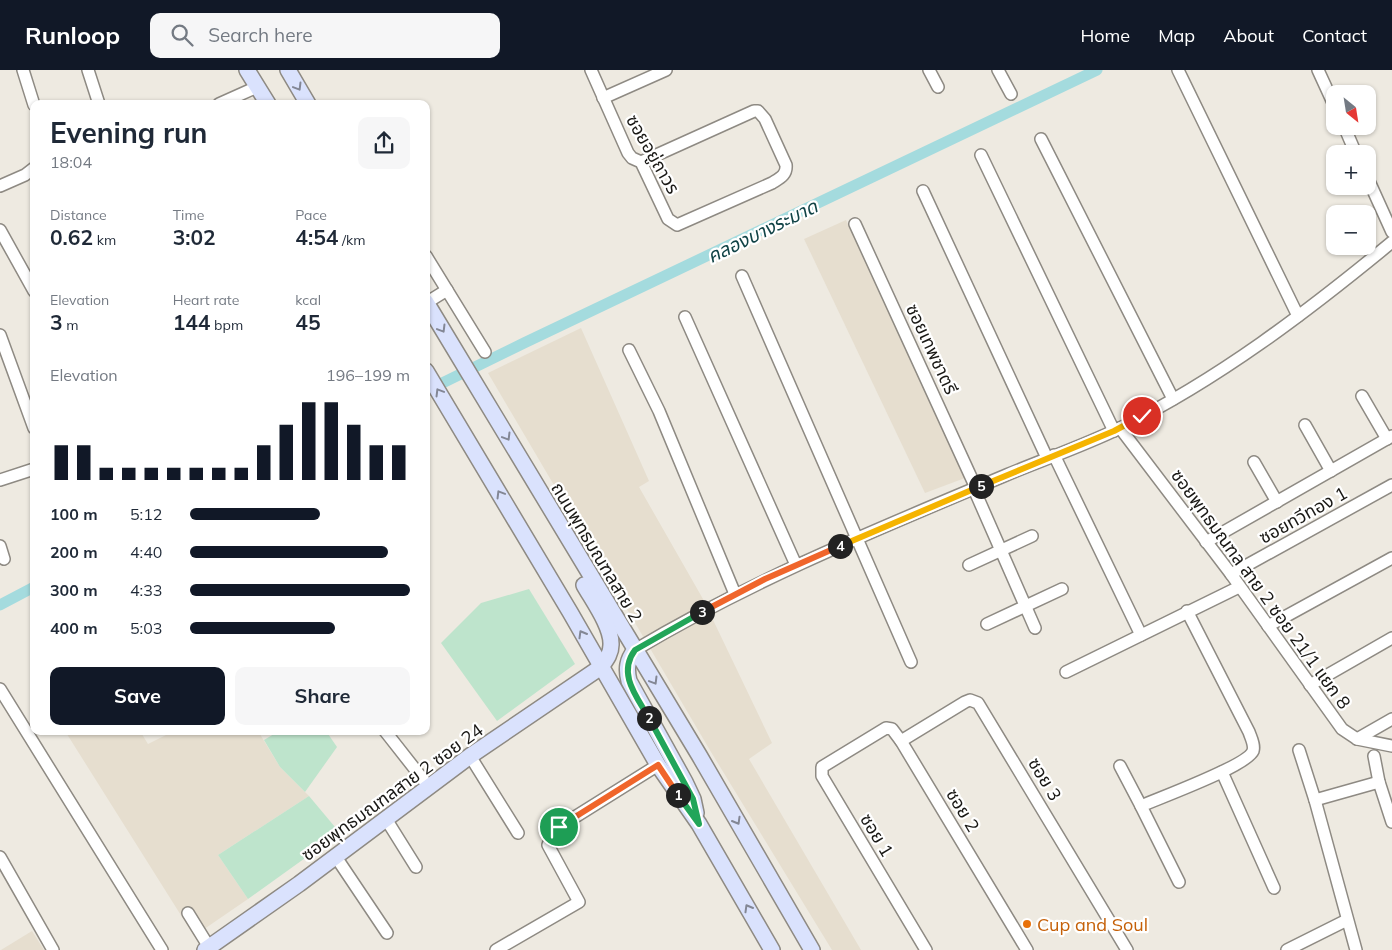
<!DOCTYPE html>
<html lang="en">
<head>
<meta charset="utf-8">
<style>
  :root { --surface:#fff; --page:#f6f6f7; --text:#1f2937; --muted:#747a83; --accent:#111827 }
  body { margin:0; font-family:Mulish,"Noto Sans Thai",sans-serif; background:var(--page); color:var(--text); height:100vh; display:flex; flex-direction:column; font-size:19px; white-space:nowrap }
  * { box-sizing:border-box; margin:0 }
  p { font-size:16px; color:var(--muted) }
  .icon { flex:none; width:28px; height:28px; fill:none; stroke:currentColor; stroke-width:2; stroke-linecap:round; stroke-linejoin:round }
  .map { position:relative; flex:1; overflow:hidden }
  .drawer { position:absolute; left:30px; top:30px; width:400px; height:635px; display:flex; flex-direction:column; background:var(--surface); border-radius:10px; box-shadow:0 1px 4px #0004 }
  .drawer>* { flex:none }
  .needle { width:32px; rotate:150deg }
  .buttons { position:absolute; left:1326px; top:15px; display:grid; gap:10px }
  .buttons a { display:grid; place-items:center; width:50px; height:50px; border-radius:10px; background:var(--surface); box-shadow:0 1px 4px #0004; font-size:25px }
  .pin { position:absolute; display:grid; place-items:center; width:42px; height:42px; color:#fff; margin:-21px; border:2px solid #fff; border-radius:50%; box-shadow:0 1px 5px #0007 }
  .km { position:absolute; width:25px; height:25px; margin:-12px; border-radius:50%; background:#222; color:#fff; font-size:14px; line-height:25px; text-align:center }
  .round { display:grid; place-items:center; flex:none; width:52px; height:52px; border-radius:10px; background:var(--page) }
  .overview { display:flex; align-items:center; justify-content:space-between; height:85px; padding:0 20px }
  h1 { font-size:28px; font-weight:700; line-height:38px }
  .stats { display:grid; grid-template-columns:repeat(3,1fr); gap:8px; height:85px; padding:5px 20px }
  .stats div { display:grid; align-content:center }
  .stats b { font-size:21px; font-weight:700 }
  .stats small { font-size:14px; font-weight:400 }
  .stats p { font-size:14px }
  .chart { height:140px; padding:10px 20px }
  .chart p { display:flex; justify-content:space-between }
  .chart svg { width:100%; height:90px; margin-top:5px; stroke:var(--accent); stroke-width:6 }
  .primary-button { display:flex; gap:10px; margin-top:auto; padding:10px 20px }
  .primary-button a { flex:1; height:58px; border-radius:10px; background:var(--accent); color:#fff; font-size:20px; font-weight:700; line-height:58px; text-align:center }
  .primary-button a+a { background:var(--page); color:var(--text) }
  ul { padding:0 20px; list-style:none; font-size:16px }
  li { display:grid; grid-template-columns:80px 60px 1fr; align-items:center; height:38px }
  li i { height:12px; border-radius:6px; background:var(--accent) }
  header { display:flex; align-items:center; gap:30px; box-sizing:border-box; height:70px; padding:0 25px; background:var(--accent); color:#fff }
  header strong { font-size:24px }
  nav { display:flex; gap:28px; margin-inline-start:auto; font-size:18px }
  .search { width:350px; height:45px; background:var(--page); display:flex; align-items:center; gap:12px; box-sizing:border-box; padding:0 18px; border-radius:10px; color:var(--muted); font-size:19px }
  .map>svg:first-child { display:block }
  .built { fill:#e6decf }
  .green { fill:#bee4cc }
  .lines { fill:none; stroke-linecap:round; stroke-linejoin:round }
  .canal { stroke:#a4dbde; stroke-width:11 }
  .street-casing { stroke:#8e8a83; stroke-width:14 }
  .secondary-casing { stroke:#8e8a83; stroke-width:18 }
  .street { stroke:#fff; stroke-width:11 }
  .secondary { stroke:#dae2fd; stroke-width:15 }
  .oneway { stroke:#838795 }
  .split-1-casing { stroke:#fff; stroke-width:10 }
  .split-2-casing { stroke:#fff; stroke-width:10 }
  .split-3-casing { stroke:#fff; stroke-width:10 }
  .split-4-casing { stroke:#fff; stroke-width:10 }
  .split-5-casing { stroke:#fff; stroke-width:10 }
  .split-6-casing { stroke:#fff; stroke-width:10 }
  .split-1 { stroke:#f0652b; stroke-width:6 }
  .split-2 { stroke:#22a559; stroke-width:6 }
  .split-3 { stroke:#22a559; stroke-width:6 }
  .split-4 { stroke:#f0652b; stroke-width:6 }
  .split-5 { stroke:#f5b400; stroke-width:6 }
  .split-6 { stroke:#f5b400; stroke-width:6 }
  .food-dot { fill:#e8710a; stroke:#fff; stroke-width:2 }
  .labels { text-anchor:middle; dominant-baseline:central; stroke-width:4.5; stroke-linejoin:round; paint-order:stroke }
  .street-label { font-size:18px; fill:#191815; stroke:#fff }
  .food-label { font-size:18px; fill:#c56008; stroke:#fff; text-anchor:start }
  .water-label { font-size:19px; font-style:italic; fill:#104346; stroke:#fff }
</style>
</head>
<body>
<header>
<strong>Runloop</strong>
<div class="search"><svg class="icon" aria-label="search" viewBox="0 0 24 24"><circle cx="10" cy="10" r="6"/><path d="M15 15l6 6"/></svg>Search here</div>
<nav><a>Home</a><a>Map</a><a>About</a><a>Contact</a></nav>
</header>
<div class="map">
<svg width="1392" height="880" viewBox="0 0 1392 880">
  <rect width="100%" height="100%" fill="#eeeae1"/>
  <!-- built -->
  <g class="built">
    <path d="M846,150L965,408L925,423L804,169Z"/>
    <path d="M581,258L649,411L639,417L703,529L772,673L749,689L861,880H832L711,682L488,303Z"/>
    <path d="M65,661H140L148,674L174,661H258L280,697L309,726L218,785L248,829L194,866Z"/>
    <path d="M32,861L44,880H1Z"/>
  </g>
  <!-- green -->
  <g class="green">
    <path d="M529,519L575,594L497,651L441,573L481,533Z"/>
    <path d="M279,661H326L337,677L305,722L280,697L264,670Z"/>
    <path d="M309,726L340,763L248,829L218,785Z"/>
  </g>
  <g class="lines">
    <!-- canal -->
    <g class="canal">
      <path d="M426,321L524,273L1097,0"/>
      <path d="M0,535L34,517"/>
    </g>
    <!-- street casing -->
    <g class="street-casing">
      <g id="street">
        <path d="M23,0L34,35"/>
        <path d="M88,0L99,34"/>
        <path d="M591,0L628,83L632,88L641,92L668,149L677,155L772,113C780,108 787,105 786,95L765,49L758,41H754L641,92"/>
        <path d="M929,0L938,17"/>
        <path d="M998,0L1011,24"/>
        <path d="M1178,0L1298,246"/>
        <path d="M1318,0L1335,37"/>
        <path d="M603,28L666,0"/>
        <path d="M219,34L257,17"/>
        <path d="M1344,56L1356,84"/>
        <path d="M1041,69L1173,329"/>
        <path d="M981,85L1114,361"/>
        <path d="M1368,109L1392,162"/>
        <path d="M0,116L25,105L34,98"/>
        <path d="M923,121L1047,388"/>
        <path d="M855,154L976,418"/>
        <path d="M0,160L34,221"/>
        <path d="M426,186L485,282"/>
        <path d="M742,206L911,592"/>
        <path d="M426,233L447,220"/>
        <path d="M685,247L796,495"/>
        <path d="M0,265L34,358"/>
        <path d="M629,280L659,341L735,524"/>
        <path d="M1362,326L1387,369"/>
        <path d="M1305,355L1331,401"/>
        <path d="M1120,358L1231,504L1342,659L1357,669L1392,676"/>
        <path d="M1054,385L1141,565"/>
        <path d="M1254,392L1277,432"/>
        <path d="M0,410L34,399"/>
        <path d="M974,419L1035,558"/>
        <path d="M1206,472L1392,366"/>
        <path d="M0,476L4,489"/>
        <path d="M969,495L1032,466"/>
        <path d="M1231,504L1392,415"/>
        <path d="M987,554L1062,519"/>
        <path d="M1268,556L1392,488"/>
        <path d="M635,580C752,510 878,459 1004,406C1042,390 1083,376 1120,358C1219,309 1307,242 1392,172"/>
        <path d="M1066,602L1239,517"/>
        <path d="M1310,615L1392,568"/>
        <path d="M0,619L162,880"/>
        <path d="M385,661L429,717"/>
        <path d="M1357,669L1392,649"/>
        <path d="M901,671L965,632L970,630L978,633L1127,880"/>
        <path d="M1299,680L1315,730L1356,880"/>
        <path d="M470,686L518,763"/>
        <path d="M1374,686L1379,712"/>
        <path d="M1120,696L1141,736"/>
        <path d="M1222,702L1274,818"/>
        <path d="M1315,730L1379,712L1392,752"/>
        <path d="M386,749L416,797"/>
        <path d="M0,787L53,880"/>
        <path d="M336,787L387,863"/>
        <path d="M1179,812L1141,736C1159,728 1247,696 1253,681C1255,675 1251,668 1249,662L1187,541"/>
        <path d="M188,843L209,877"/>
        <path d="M496,880L579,832L548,775L554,762L559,757L658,695"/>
        <path d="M926,880L822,706V697L886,658L892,659L901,671L1027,880"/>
        <path d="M1287,880L1347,850"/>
      </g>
    </g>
    <!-- secondary casing -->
    <g class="secondary-casing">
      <g id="secondary">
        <path d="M247,0L268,34"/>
        <path d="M288,0L308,34"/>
        <path d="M426,232L699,685L812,880"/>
        <path d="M426,301L570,542L658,695L699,754L772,880"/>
        <path d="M635,580C627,590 626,599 629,611L685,712L693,729L696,743"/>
        <path d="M205,880L299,814L470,686L601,597C606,590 611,584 611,575C612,557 593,531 584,515"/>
      </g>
    </g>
    <!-- street -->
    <use href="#street" class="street"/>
    <!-- secondary -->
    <use href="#secondary" class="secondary"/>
  </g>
  <!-- one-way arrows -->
  <defs><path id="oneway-chevron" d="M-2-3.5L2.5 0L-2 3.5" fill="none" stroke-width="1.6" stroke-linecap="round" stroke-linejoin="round" transform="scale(1.25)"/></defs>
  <g class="oneway">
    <use href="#oneway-chevron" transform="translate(298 17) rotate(59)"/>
    <use href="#oneway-chevron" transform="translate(442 259) rotate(59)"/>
    <use href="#oneway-chevron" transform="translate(439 322) rotate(-121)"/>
    <use href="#oneway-chevron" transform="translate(507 367) rotate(59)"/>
    <use href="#oneway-chevron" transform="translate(500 424) rotate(-121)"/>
    <use href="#oneway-chevron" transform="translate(582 564) rotate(-120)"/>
    <use href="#oneway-chevron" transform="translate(654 611) rotate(59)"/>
    <use href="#oneway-chevron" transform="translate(737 751) rotate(60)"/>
    <use href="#oneway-chevron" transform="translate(748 838) rotate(-120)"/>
  </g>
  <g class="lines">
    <!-- split-1 casing -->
    <g class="split-1-casing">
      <path id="split-1" d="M559,757L658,695L678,725"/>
    </g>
    <!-- split-2 casing -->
    <g class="split-2-casing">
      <path id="split-2" d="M649,648L693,729L699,754L678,725"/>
    </g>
    <!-- split-3 casing -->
    <g class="split-3-casing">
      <path id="split-3" d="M649,648C637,627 617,604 635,580L702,542"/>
    </g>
    <!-- split-4 casing -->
    <g class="split-4-casing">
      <path id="split-4" d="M702,542L765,509L840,476"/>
    </g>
    <!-- split-5 casing -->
    <g class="split-5-casing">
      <path id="split-5" d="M840,476L981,416"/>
    </g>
    <!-- split-6 casing -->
    <g class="split-6-casing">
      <path id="split-6" d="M981,416L1114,361L1142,346"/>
    </g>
    <!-- split-1 -->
    <use href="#split-1" class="split-1"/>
    <!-- split-2 -->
    <use href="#split-2" class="split-2"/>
    <!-- split-3 -->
    <use href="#split-3" class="split-3"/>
    <!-- split-4 -->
    <use href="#split-4" class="split-4"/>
    <!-- split-5 -->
    <use href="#split-5" class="split-5"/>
    <!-- split-6 -->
    <use href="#split-6" class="split-6"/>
  </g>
  <!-- markers -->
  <circle class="food-dot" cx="1027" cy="854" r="5"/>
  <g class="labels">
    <!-- street labels -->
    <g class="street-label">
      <text transform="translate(653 84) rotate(60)">ซอยอยู่ถาวร</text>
      <text transform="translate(932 279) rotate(65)">ซอยเทพชาตรี</text>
      <text transform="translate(1303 445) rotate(-29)">ซอยทวีทอง 1</text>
      <text transform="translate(597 482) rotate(59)">ถนนพุทธมณฑลสาย 2</text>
      <text transform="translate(1261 519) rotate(54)">ซอยพุทธมณฑล สาย 2 ซอย 21/1 แยก 8</text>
      <text transform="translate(1045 709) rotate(59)">ซอย 3</text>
      <text transform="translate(392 722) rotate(-36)">ซอยพุทธมณฑลสาย 2 ซอย 24</text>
      <text transform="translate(963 740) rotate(59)">ซอย 2</text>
      <text transform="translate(877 765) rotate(59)">ซอย 1</text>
    </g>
    <!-- food labels -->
    <g class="food-label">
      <text x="1037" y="854">Cup and Soul</text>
    </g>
    <!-- water labels -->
    <g class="water-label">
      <text transform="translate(762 161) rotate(-26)">คลองบางระมาด</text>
    </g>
  </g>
</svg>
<div class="buttons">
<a><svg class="needle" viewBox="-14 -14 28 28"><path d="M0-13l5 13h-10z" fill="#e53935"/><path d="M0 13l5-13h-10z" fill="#747a83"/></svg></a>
<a>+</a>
<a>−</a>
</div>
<div class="pin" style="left:559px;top:757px;background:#1e9e55"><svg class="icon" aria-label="arrive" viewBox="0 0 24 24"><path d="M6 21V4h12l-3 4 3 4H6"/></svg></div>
<div class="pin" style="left:1142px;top:346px;background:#d93025"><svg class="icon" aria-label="check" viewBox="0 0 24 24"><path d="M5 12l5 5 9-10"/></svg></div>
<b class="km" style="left:678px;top:725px">1</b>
<b class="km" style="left:649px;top:648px">2</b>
<b class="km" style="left:702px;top:542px">3</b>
<b class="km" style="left:840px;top:476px">4</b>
<b class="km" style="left:981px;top:416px">5</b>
<section class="drawer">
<div class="overview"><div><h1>Evening run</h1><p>18:04</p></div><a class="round"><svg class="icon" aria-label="share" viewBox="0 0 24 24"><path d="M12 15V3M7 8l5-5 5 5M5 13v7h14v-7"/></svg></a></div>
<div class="stats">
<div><p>Distance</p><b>0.62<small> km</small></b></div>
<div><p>Time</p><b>3:02</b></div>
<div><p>Pace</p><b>4:54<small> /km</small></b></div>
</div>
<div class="stats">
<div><p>Elevation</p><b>3<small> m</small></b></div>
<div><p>Heart rate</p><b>144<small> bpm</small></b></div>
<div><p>kcal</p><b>45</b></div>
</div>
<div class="chart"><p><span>Elevation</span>196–199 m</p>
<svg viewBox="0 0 160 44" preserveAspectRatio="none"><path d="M5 44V27M15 44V27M25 44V38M35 44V38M45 44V38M55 44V38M65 44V38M75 44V38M85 44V38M95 44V27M105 44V17M115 44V6M125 44V6M135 44V17M145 44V27M155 44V27"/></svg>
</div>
<ul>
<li><b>100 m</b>5:12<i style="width:59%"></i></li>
<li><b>200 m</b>4:40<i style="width:90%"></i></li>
<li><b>300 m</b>4:33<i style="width:100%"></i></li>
<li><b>400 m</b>5:03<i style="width:66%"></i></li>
</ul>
<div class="primary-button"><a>Save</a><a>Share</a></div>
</section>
</div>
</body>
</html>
